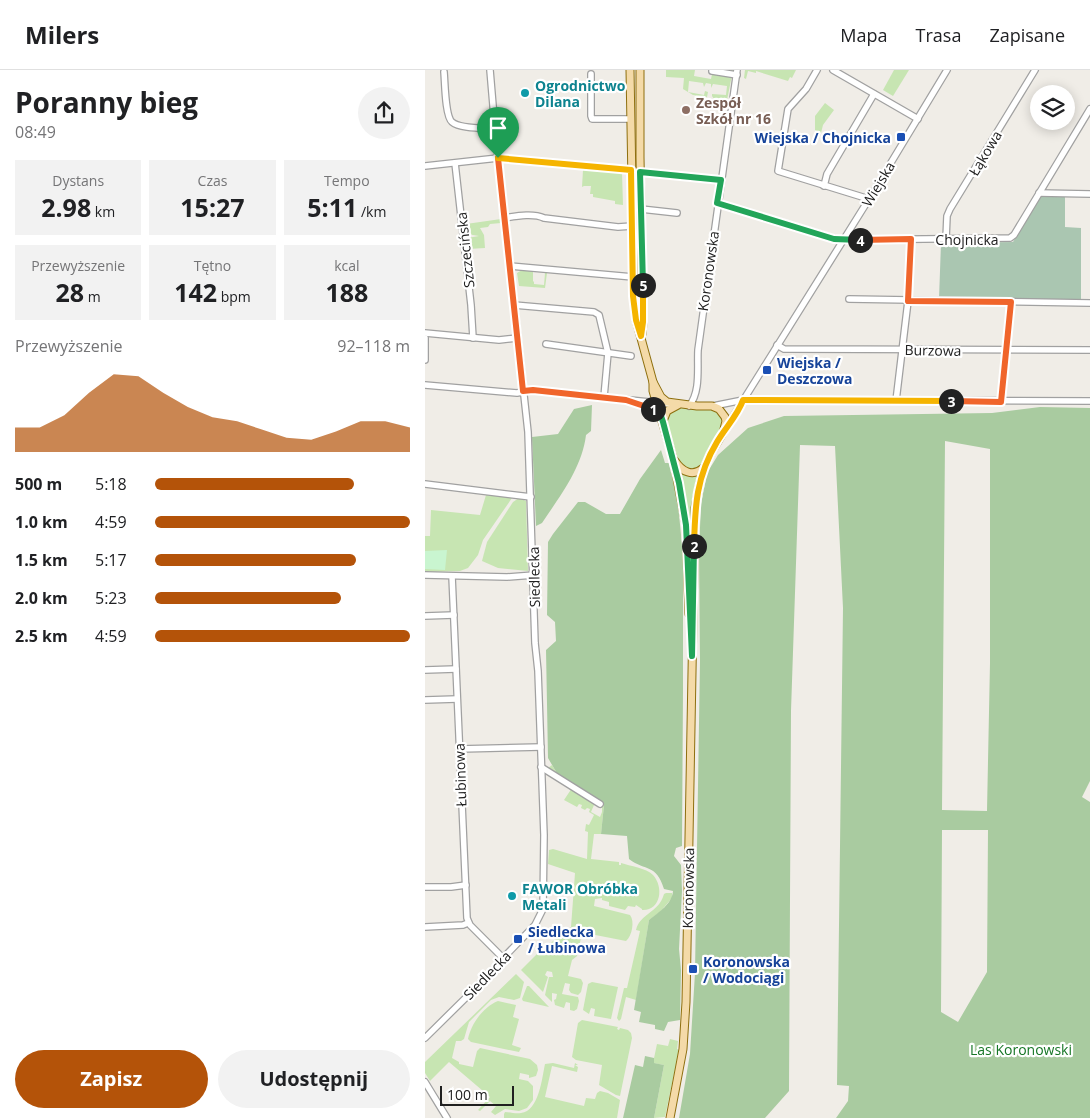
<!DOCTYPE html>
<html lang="pl">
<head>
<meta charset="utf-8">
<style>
  :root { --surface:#fff; --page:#f2f2f2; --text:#202124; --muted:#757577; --line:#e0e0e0; --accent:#b45309 }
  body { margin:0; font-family:"Open Sans",sans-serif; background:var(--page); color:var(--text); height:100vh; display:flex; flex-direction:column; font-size:19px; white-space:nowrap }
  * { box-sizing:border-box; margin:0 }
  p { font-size:16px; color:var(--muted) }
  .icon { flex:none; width:28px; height:28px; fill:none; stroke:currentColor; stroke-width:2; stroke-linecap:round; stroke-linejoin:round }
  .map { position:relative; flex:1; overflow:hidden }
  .sheet { display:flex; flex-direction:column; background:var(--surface); width:425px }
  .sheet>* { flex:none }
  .buttons { position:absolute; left:605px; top:15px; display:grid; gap:10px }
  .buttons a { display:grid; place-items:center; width:45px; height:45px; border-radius:50%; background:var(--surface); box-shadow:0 2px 12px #0003; font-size:25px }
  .scale { position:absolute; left:15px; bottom:12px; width:74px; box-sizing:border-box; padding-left:5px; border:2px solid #202020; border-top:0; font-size:14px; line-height:18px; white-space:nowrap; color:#202020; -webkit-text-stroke:4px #fff; paint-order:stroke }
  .pin { position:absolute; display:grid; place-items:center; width:42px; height:42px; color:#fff; margin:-51px -21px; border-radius:50% 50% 50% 0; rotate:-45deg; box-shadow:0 0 5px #0007 }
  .pin .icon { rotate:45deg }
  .km { position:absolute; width:25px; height:25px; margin:-12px; border-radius:50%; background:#222; color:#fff; font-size:14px; line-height:25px; text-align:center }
  .round { display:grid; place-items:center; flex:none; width:52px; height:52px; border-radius:26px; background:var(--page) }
  .overview { display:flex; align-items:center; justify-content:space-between; height:85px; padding:0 15px }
  h1 { font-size:28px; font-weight:700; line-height:38px }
  .metrics { display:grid; grid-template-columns:repeat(3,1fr); gap:8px; height:85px; padding:5px 15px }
  .metrics div { display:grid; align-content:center; border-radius:0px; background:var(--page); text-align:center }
  .metrics b { font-size:25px; font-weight:700 }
  .metrics small { font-size:14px; font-weight:400 }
  .metrics p { font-size:14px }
  .chart { height:140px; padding:10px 15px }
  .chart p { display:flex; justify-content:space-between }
  .chart svg { width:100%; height:90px; margin-top:5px; fill:var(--accent); opacity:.7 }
  .button { display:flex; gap:10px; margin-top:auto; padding:10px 15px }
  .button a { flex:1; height:58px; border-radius:30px; background:var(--accent); color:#fff; font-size:20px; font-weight:700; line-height:58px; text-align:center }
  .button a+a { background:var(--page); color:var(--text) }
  ul { padding:0 15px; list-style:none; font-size:16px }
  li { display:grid; grid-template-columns:80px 60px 1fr; align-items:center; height:38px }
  li i { height:12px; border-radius:6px; background:var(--accent) }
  header { display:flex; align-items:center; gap:30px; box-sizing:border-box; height:70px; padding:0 25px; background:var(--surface); border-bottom:1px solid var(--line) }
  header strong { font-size:24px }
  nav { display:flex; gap:28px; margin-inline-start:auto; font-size:18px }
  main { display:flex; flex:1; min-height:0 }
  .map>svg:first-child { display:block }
  .grass { fill:#c7e5b2 }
  .forest { fill:#a9cba0; fill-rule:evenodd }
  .cemetery { fill:#aac6b1 }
  .park { fill:#c9f5d0 }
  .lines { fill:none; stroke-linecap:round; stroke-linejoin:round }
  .minor-casing { stroke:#a1a1a1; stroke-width:8 }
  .major-casing { stroke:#8e6f0e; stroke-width:9 }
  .minor { stroke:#fff; stroke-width:5.5 }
  .major { stroke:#f4daa8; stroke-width:7 }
  .split-1-casing { stroke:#fff; stroke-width:10 }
  .split-2-casing { stroke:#fff; stroke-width:10 }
  .split-3-casing { stroke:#fff; stroke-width:10 }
  .split-4-casing { stroke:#fff; stroke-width:10 }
  .split-5-casing { stroke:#fff; stroke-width:10 }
  .split-6-casing { stroke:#fff; stroke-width:10 }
  .split-1 { stroke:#f0652b; stroke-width:6 }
  .split-2 { stroke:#22a559; stroke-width:6 }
  .split-3 { stroke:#f5b400; stroke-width:6 }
  .split-4 { stroke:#f0652b; stroke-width:6 }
  .split-5 { stroke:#22a559; stroke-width:6 }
  .split-6 { stroke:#f5b400; stroke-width:6 }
  .culture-dot { fill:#0f9aa8; stroke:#fff; stroke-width:2 }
  .education-dot { fill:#8d6e63; stroke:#fff; stroke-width:2 }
  .transit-dot { fill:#1a4fb4; stroke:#fff; stroke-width:2 }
  .labels { text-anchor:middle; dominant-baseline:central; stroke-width:4.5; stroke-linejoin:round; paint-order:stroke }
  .culture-label { font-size:14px; font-weight:bold; fill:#0d838f; stroke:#fff; text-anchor:start }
  .education-label { font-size:14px; font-weight:bold; fill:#785e54; stroke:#fff; text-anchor:start }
  .transit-label { font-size:14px; font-weight:bold; fill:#164399; stroke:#fff; text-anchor:start }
  .street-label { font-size:14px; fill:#202020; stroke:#fff }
  .park-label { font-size:14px; fill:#167626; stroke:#fff }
</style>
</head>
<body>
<header>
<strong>Milers</strong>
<nav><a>Mapa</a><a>Trasa</a><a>Zapisane</a></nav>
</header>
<main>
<section class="sheet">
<div class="overview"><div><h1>Poranny bieg</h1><p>08:49</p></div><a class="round"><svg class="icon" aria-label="share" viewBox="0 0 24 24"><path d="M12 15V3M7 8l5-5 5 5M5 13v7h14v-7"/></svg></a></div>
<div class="metrics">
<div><p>Dystans</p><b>2.98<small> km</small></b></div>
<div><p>Czas</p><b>15:27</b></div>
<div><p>Tempo</p><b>5:11<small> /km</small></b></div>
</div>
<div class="metrics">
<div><p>Przewyższenie</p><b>28<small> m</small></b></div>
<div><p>Tętno</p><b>142<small> bpm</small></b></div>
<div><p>kcal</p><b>188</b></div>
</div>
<div class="chart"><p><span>Przewyższenie</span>92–118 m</p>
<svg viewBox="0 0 160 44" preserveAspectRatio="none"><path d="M0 44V32L10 32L20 26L30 15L40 6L50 7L60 15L70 22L80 27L90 29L100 33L110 37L120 38L130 34L140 29L150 29L160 32V44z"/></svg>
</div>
<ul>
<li><b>500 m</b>5:18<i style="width:78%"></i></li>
<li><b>1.0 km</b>4:59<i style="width:100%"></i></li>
<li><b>1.5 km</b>5:17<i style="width:79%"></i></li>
<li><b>2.0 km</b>5:23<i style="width:73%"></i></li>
<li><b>2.5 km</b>4:59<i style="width:100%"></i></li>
</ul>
<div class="button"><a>Zapisz</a><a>Udostępnij</a></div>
</section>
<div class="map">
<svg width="665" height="1048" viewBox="0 0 665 1048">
  <rect width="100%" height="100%" fill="#f0ede7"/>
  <!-- grass -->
  <g class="grass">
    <path d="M241,0H270L269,6L286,9L287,4L284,2H288V0H277H308L302,30L289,29L287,26V24L301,25L302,16L288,14L286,18V14L281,13L279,17L278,13L264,11L263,22L279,25L280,21L283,22L282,27L268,25L258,19L259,8L241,7Z"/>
    <path d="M320,0H371L367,8L365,7L363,11L331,1V3L323,1L321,9L319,8Z"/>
    <path d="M469,0H484L468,26L458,20Z"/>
    <path d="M400,33L409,40L398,55L396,63L390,60V46Z"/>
    <path d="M158,100L197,103L198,135L190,134V131L168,127V124H165L166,116H159L157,117Z"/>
    <path d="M76,149V153L65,154L63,157L55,158L59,165L60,178L43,179L42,168L54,166L42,164L41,154Z"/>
    <path d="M97,200L108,201V211L109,212V214L119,215L120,203H122L120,218L94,216L92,203Z"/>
    <path d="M253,337L286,338L296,343L299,354L277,396L274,399L262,400L254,392L241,348L242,345Z"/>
    <path d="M255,400L274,404L267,503L254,401Z"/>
    <path d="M61,425L87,428L58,470L53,485L43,498L35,501L0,502V466H5L6,440L55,445Z"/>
    <path d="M94,428L101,431L103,501L73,498L57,491L62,472L88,432Z"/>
    <path d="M127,695L133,705L179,735L176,764H169L166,789L194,792V795H196V793C205,796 221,798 228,805C239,817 236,841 217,840V839L211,835L210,837L203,836L200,840L184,836V832L177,830V828L170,829L169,836L205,845C210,851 207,866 201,871L155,862L154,867L156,868L152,886L147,890L143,906L156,909L158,913L156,922L153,925L146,923L144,920L145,914L140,913L137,924L153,927L154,931L152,939L149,941L145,940V933L141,932L139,938L130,935L129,930L131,929L132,924L127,923V932L120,925L124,907H128L127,902L122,901L120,905L123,907L118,922L96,900L113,883L146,857L150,803L123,794L124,780L128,779L162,789L163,762L160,761L161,754L164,755L169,745L164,742L165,739L162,738L160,740L156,738L157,735L154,734L152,737L139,730L147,718L175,735V737L169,735L166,742L175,747L177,742V734L122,699Z"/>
    <path d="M241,823H247V828L235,842L224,850L211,930L201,927L196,949L194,951L192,948L199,918H202L215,861L211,860C215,843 234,843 239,824Z"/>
    <path d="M91,904L99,912L95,928L89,930L74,927L66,930L44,952L39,969L36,971H31L27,988L34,992V994L48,997L52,981L55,978L105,989L112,995L113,1000L111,1006L104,1008V1005L95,1003L94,1009L103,1011L108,1016V1030L102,1038L94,1041L80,1039L70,1045L66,1042L71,1036L65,1031L55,1041L53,1040L65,1027L24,992L5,1011L0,1003V992Z"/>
    <path d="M167,912L193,917L186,949L169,946L170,939L166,938L164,944L158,940L163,914Z"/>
    <path d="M102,916H104L124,937L98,931L97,929Z"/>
    <path d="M73,931L91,935L88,947L94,949L87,975L96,978L94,982L46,972L43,969C46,954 58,937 73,931Z"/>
    <path d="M157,950L193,957L192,959L194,960L195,958L203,960L206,963L207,968L195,1026L191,1025L174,1015L177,995L151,990L147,987L153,953Z"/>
    <path d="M245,969L253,971L252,979L254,980L240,1047L229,1048L239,995L228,993L232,974L243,976Z"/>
    <path d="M128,993L149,998L150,993L153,995H150L153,997L152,1002L127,996L120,1027L159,1036L161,1028L170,1029L172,1023L175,1021L183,1023L195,1030L192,1048H79V1044L80,1042C85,1042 91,1044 96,1043C114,1041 117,1008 120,994Z"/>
  </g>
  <!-- forest -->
  <g class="forest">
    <path d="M167,335L166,361L161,365C157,398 135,426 117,453L111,456L107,367L133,364L149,339Z"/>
    <path d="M615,337L665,338V711L657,727L665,732V1048H411L423,1031L424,1016L412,1015L418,538L410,376L375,375L366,641L364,1021L340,1048H254L265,984L270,903L275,591L274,481L276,434L282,403L293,385L323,358L359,346L567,343ZM520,371L565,379V593L562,741L517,740ZM517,760H563L562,902L533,952L516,942Z"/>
    <path d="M236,380L240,393H244L253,434L258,485V621L257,776L251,778L249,786L256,795L257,821L254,879L256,900L255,950L243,952L239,961L230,959V955L214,952L216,942L209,940L224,850C234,842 247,834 248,821L239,819C231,793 221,802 204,789L202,766L176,764L179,735L133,705L123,688L121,580L131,571L130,552L122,545L123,472L128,464L153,432H160L181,444H195L215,409Z"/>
    <path d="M220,986L229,988V993L239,995L229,1048H198L210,995L218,997Z"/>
  </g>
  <!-- cemetery -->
  <path class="cemetery" d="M616,126H640V157L656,158V231L514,229L516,173L588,172Z"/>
  <!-- park -->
  <path class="park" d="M22,480L20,500L0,499V481Z"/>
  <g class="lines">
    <!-- minor casing -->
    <g class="minor-casing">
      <g id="minor">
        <path d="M392,0L381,19L363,39L353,101L444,129"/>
        <path d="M408,0L493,49"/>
        <path d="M287,1L312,5"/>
        <path d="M19,2C20,12 20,46 27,52C35,59 60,58 70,59"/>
        <path d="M166,4V46L167,49H205"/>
        <path d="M30,93L46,235L48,268"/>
        <path d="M0,96L73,88L206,100"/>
        <path d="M215,102L296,110"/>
        <path d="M399,116L402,104L449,24"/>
        <path d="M614,123L665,124"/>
        <path d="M293,133L414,170L585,168L589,165L665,39"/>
        <path d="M216,139L252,143"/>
        <path d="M79,148C92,146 108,143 119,148L193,157L207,156"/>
        <path d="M521,169L522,146L525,139L610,0"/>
        <path d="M85,196L208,207"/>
        <path d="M424,229L665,233"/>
        <path d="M89,235L169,242L174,245L183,283L179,327"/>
        <path d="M0,263L74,270L92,268"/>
        <path d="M0,268V290"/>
        <path d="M121,274L206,286"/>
        <path d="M352,275L359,279L665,280"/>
        <path d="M0,315L92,323L108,320L244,334"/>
        <path d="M471,331L483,231L486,169"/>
        <path d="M576,331L586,233"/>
        <path d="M210,332L223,336L235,343"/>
        <path d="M264,336C276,322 272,297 273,280L312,0"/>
        <path d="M288,336L318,330L665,331"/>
        <path d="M299,361L444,129L522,0"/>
        <path d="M0,414L106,427"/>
        <path d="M0,505L82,507L109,505"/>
        <path d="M27,506L42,848L45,855L79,889"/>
        <path d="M0,546L29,545"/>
        <path d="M0,600L31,599"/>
        <path d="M0,630L32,629"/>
        <path d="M34,679L116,677"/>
        <path d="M116,697L175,734"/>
        <path d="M0,817H26L41,815"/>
        <path d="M0,857L38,855L43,853"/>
        <path d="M0,968L77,892L81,885L110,855L118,839L119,765L113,601L110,573L103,362L70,59L65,0"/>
        <path d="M0,1012L22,1048"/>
      </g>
    </g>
    <!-- major casing -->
    <g class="major-casing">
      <g id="major">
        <path d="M205,0L209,226L211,250L228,312V321L248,388L261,455L264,544"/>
        <path d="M215,0V87L218,253L217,264"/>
        <path d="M228,312L236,327L242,332L272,336H287L294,339L300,347L301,351L298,363L286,383L277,403L270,438L261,932L258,979L245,1048"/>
        <path d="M238,351L242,341L253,335"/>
        <path d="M250,391C257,402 268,407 278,398"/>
      </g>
    </g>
    <!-- minor -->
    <use href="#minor" class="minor"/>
    <!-- major -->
    <use href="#major" class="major"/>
  </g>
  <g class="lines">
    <!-- split-1 casing -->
    <g class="split-1-casing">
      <path id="split-1" d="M73,88L98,321L108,320L201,330L228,339"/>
    </g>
    <!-- split-2 casing -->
    <g class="split-2-casing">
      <path id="split-2" d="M228,339L235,343L238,352L254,413L261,455L267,586L269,476"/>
    </g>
    <!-- split-3 casing -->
    <g class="split-3-casing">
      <path id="split-3" d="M269,476C270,436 271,407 292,372C300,358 313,345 318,330L526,331"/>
    </g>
    <!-- split-4 casing -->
    <g class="split-4-casing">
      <path id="split-4" d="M435,170L486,169L483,231L586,232L576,332L526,331"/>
    </g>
    <!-- split-5 casing -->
    <g class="split-5-casing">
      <path id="split-5" d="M218,215L215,102L296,110L292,133L409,169L435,170"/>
    </g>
    <!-- split-6 casing -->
    <g class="split-6-casing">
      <path id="split-6" d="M73,88L206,100L208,226L211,250L216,266L218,252V215"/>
    </g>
    <!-- split-1 -->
    <use href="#split-1" class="split-1"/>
    <!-- split-2 -->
    <use href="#split-2" class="split-2"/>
    <!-- split-3 -->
    <use href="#split-3" class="split-3"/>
    <!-- split-4 -->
    <use href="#split-4" class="split-4"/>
    <!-- split-5 -->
    <use href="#split-5" class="split-5"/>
    <!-- split-6 -->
    <use href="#split-6" class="split-6"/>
  </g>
  <!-- markers -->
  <g class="culture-dot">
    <circle cx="100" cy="23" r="5"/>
    <circle cx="87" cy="826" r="5"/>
  </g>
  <circle class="education-dot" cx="261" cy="40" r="5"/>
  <g class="transit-dot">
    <rect x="471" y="62" width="10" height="10" rx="2.5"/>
    <rect x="337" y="295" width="10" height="10" rx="2.5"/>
    <rect x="88" y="864" width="10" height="10" rx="2.5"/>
    <rect x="263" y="894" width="10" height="10" rx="2.5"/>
  </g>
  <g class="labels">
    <!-- culture labels -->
    <g class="culture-label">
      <text x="110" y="15">Ogrodnictwo<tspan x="110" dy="16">Dilana</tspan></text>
      <text x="97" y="818">FAWOR Obróbka<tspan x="97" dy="16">Metali</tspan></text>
    </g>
    <!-- education labels -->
    <g class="education-label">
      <text x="271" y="32">Zespół<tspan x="271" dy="16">Szkół nr 16</tspan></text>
    </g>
    <!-- transit labels -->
    <g class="transit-label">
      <text x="466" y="67" text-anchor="end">Wiejska / Chojnicka</text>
      <text x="352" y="292">Wiejska /<tspan x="352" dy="16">Deszczowa</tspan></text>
      <text x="103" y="861">Siedlecka<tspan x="103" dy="16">/ Łubinowa</tspan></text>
      <text x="278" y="891">Koronowska<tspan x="278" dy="16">/ Wodociągi</tspan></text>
    </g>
    <!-- street labels -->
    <g class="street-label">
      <text transform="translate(560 83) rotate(-59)">Łąkowa</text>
      <text transform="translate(453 114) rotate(-59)">Wiejska</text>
      <text x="542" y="169">Chojnicka</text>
      <text transform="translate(40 180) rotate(-96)">Szczecińska</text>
      <text transform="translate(283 201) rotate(-82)">Koronowska</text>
      <text transform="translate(508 280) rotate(1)">Burzowa</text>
      <text transform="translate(109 507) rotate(-91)">Siedlecka</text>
      <text transform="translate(35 705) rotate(-92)">Łubinowa</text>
      <text transform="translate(263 818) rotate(-89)">Koronowska</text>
      <text transform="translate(62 905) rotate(-46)">Siedlecka</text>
    </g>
    <!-- park labels -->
    <g class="park-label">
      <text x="596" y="979">Las Koronowski</text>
    </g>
  </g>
</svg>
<div class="buttons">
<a><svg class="icon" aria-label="layers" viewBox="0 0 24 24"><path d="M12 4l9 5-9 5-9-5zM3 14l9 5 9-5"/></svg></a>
</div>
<div class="scale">100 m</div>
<div class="pin" style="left:73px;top:88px;background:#1e9e55"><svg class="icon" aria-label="arrive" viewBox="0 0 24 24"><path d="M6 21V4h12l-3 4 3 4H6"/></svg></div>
<b class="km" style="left:228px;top:339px">1</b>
<b class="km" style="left:269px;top:476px">2</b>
<b class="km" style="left:526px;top:331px">3</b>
<b class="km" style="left:435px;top:170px">4</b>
<b class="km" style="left:218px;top:215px">5</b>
</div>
</main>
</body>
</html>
